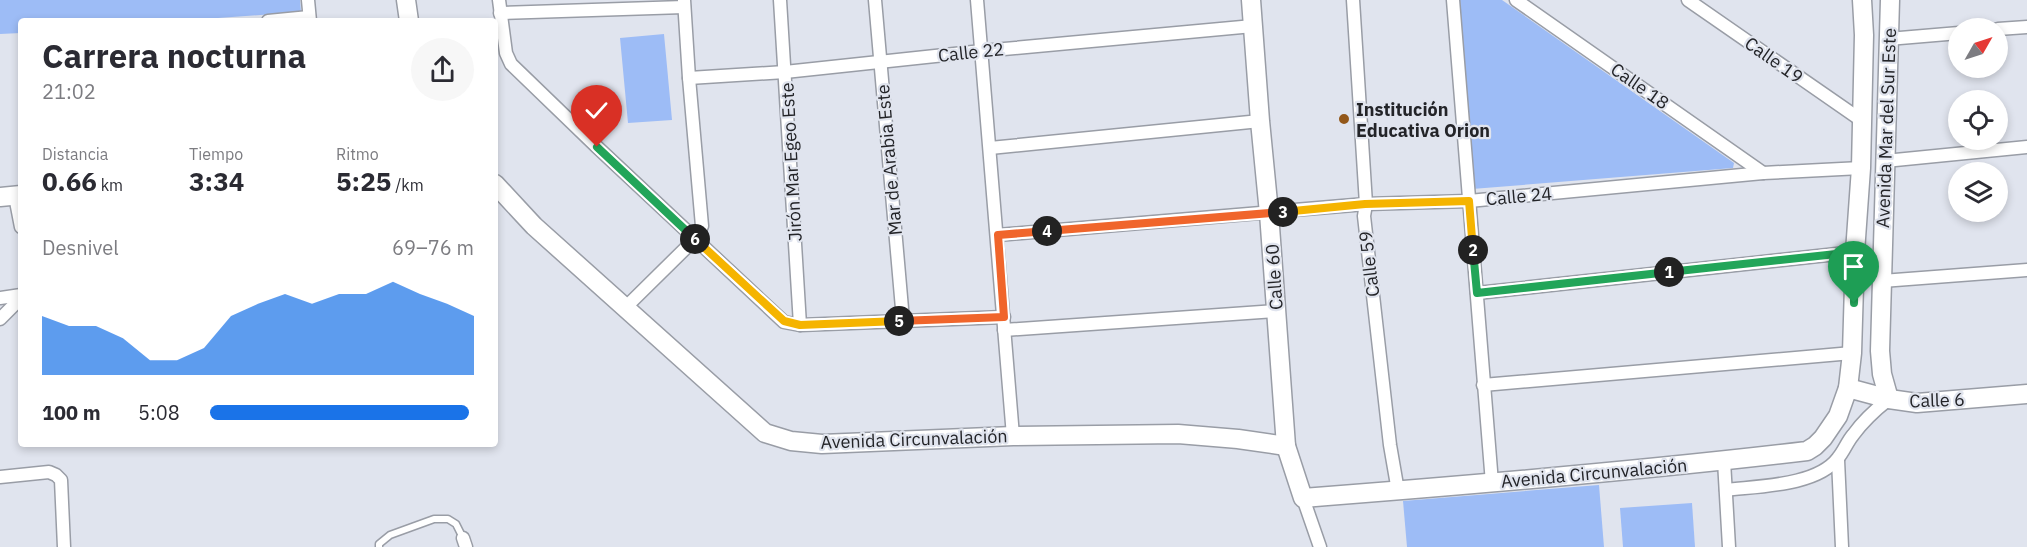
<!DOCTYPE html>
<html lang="es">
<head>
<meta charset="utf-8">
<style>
  :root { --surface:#fff; --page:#f7f7f7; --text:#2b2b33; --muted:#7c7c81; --accent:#1a73e8 }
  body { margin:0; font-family:"IBM Plex Sans",sans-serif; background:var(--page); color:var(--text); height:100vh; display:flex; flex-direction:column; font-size:22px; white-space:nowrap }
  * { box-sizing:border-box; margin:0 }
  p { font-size:20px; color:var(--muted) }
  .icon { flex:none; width:33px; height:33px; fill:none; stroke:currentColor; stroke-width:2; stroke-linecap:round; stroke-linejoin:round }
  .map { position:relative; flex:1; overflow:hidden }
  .drawer { position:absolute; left:18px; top:18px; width:480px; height:429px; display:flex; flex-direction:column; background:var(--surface); border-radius:6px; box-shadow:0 3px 9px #0003 }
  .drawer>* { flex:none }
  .needle { width:39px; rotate:51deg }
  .buttons { position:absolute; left:1948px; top:18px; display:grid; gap:12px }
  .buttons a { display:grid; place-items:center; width:60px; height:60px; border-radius:50%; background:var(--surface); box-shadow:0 3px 9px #0003; font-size:30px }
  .pin { position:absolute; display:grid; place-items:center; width:51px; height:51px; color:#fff; margin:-62px -26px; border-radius:50% 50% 50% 0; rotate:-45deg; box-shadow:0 0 6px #0007 }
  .pin .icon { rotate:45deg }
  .km { position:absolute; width:30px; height:30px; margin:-15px; border-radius:50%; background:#222; color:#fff; font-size:16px; line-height:30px; text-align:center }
  .round { display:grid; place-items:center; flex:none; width:63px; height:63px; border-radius:32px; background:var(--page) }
  .head { display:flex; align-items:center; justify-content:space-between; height:102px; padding:0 24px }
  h1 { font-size:33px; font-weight:700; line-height:45px }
  .metrics { display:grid; grid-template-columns:repeat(3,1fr); gap:9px; height:102px; padding:6px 24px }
  .metrics div { display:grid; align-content:center }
  .metrics b { font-size:26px; font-weight:700 }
  .metrics small { font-size:16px; font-weight:400 }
  .metrics p { font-size:16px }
  .chart { height:168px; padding:12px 24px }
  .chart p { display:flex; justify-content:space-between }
  .chart svg { width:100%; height:108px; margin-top:6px; fill:var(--accent); opacity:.7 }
  ul { padding:0 24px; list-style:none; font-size:20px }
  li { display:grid; grid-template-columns:96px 72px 1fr; align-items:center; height:45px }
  li i { height:15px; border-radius:8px; background:var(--accent) }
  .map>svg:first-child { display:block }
  .park { fill:#9dbcf6 }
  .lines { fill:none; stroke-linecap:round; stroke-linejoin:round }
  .lane-casing { stroke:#999da6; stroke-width:9 }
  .street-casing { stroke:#999da6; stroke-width:15 }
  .secondary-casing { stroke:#999da6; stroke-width:21 }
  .lane { stroke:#fff; stroke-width:6 }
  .street { stroke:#fff; stroke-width:12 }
  .secondary { stroke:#fff; stroke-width:18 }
  .split-1-casing { stroke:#fff; stroke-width:12 }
  .split-2-casing { stroke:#fff; stroke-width:12 }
  .split-3-casing { stroke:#fff; stroke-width:12 }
  .split-4-casing { stroke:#fff; stroke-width:12 }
  .split-5-casing { stroke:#fff; stroke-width:12 }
  .split-6-casing { stroke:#fff; stroke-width:12 }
  .split-7-casing { stroke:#fff; stroke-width:12 }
  .split-1 { stroke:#22a559; stroke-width:8 }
  .split-2 { stroke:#22a559; stroke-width:8 }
  .split-3 { stroke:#f5b400; stroke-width:8 }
  .split-4 { stroke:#f0652b; stroke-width:8 }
  .split-5 { stroke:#f0652b; stroke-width:8 }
  .split-6 { stroke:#f5b400; stroke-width:8 }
  .split-7 { stroke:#22a559; stroke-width:8 }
  .poi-dot { fill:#935719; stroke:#e0e4ee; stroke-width:2 }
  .labels { text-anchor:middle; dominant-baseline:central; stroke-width:4.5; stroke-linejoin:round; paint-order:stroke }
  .street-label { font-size:18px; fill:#232428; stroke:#e0e4ee }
  .poi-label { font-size:18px; font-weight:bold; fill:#232428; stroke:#e0e4ee; text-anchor:start }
</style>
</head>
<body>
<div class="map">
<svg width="2027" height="547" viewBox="0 0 2027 547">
  <rect width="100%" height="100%" fill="#e0e4ee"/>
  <!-- park -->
  <g class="park">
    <path d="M0,0H300L301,12L177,21H21V33L0,34Z"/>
    <path d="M1458,0H1502L1734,163L1733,168L1472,189Z"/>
    <path d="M664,34L672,120L628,123L620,38Z"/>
    <path d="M1599,485L1604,547H1407L1403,501Z"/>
    <path d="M1692,503L1695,547H1623L1620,508Z"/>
  </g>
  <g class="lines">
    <!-- lane casing -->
    <g class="lane-casing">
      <path id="lane" d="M379,547V544L390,535L434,519H448L456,524L463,538"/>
    </g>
    <!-- street casing -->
    <g class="street-casing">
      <g id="street">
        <path d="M308,0L310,21"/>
        <path d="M499,0L506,53L511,64L597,147L784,322L800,325L1004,317"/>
        <path d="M780,0L800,325"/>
        <path d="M875,0L903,320"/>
        <path d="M977,0L1013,436"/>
        <path d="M1353,0L1366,204L1364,216L1390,445L1398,491"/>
        <path d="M1453,0L1492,483"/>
        <path d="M1516,0L1763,173"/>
        <path d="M1688,0L1861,120"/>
        <path d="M500,13L684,7"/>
        <path d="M268,21L309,17"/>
        <path d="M1998,29L2027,27"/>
        <path d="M1888,39L1959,33"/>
        <path d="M689,78L785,72L982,51L1253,26"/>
        <path d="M990,148L1260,121"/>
        <path d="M1885,161L2027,147"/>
        <path d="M15,196L21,227"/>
        <path d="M998,235L1366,204L1469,201L1763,173L1861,168"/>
        <path d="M1882,281L2027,270"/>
        <path d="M1477,293L1855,252"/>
        <path d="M0,298L21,295"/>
        <path d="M626,307L695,239L702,226L689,78L684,0"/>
        <path d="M0,319L21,298"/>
        <path d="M1004,330L1277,311"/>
        <path d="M1483,385L1852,353"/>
        <path d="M1838,460L1842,547"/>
        <path d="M1724,461L1729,547"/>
        <path d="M0,477L49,472L56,475L61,480L64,547"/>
        <path d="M1726,490C1758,486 1817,486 1838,458C1844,451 1847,442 1853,435C1863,421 1875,410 1889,399"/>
        <path d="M1303,498L1320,547"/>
        <path d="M463,538L466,547"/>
      </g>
    </g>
    <!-- secondary casing -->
    <g class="secondary-casing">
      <g id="secondary">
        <path d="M406,0L409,21"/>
        <path d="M1251,0L1260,121L1269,213L1286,446L1303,498C1471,485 1639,471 1807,451L1815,446L1823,438L1838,416L1848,388L1852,353L1855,252L1861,168L1864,35L1862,0"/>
        <path d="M495,184L534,226L765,433L791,441L822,444L1013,436L1178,434L1238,439L1286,446"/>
        <path d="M0,197L21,195"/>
        <path d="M1848,388L1889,399L1917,403L2027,394"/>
        <path d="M1889,399L1882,374L1880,351L1890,0"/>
      </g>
    </g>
    <!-- lane -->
    <use href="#lane" class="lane"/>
    <!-- street -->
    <use href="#street" class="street"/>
    <!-- secondary -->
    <use href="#secondary" class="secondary"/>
  </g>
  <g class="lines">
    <!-- split-1 casing -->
    <g class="split-1-casing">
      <path id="split-1" d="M1669,272L1855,252L1854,303"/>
    </g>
    <!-- split-2 casing -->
    <g class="split-2-casing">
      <path id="split-2" d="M1473,250L1477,293L1669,272"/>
    </g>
    <!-- split-3 casing -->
    <g class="split-3-casing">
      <path id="split-3" d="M1283,212L1365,204L1469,201L1473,250"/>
    </g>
    <!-- split-4 casing -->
    <g class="split-4-casing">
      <path id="split-4" d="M1047,231L1283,212"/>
    </g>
    <!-- split-5 casing -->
    <g class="split-5-casing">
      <path id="split-5" d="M899,321L1004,317L998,235L1047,231"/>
    </g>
    <!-- split-6 casing -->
    <g class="split-6-casing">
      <path id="split-6" d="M695,239L784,321L800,325L899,321"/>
    </g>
    <!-- split-7 casing -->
    <g class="split-7-casing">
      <path id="split-7" d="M597,147L695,239"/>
    </g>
    <!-- split-1 -->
    <use href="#split-1" class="split-1"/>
    <!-- split-2 -->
    <use href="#split-2" class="split-2"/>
    <!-- split-3 -->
    <use href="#split-3" class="split-3"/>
    <!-- split-4 -->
    <use href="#split-4" class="split-4"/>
    <!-- split-5 -->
    <use href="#split-5" class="split-5"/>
    <!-- split-6 -->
    <use href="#split-6" class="split-6"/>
    <!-- split-7 -->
    <use href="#split-7" class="split-7"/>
  </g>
  <!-- markers -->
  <circle class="poi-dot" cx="1344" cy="119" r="6"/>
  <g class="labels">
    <!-- street labels -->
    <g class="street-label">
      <text transform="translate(971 52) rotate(-6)">Calle 22</text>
      <text transform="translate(1774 60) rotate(35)">Calle 19</text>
      <text transform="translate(1640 86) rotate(35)">Calle 18</text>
      <text transform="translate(1886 128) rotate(-88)">Avenida Mar del Sur Este</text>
      <text transform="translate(889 160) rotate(-95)">Mar de Arabia Este</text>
      <text transform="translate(791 162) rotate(-93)">Jirón Mar Egeo Este</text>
      <text transform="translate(1519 196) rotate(-5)">Calle 24</text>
      <text transform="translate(1369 264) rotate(-97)">Calle 59</text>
      <text transform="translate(1274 277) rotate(-94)">Calle 60</text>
      <text transform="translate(1937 400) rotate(-2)">Calle 6</text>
      <text transform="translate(914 439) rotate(-2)">Avenida Circunvalación</text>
      <text transform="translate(1594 473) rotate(-5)">Avenida Circunvalación</text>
    </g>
    <!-- poi labels -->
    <g class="poi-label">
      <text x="1356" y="109">Institución<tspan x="1356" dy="21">Educativa Orion</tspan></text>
    </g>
  </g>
</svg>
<div class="buttons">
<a><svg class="needle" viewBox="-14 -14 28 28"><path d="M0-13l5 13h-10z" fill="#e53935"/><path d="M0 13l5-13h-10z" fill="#7c7c81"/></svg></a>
<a><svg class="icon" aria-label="locate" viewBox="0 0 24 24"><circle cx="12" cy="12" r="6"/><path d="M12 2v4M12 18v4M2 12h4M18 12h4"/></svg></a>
<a><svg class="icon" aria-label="layers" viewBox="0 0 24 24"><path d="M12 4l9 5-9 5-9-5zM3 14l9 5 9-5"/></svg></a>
</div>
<div class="pin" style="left:1854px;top:303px;background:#1e9e55"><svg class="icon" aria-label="arrive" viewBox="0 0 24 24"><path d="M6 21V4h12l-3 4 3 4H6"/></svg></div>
<div class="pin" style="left:597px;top:147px;background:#d93025"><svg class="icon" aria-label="check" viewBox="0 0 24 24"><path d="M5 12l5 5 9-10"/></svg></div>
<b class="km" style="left:1669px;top:272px">1</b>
<b class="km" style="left:1473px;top:250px">2</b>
<b class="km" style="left:1283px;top:212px">3</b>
<b class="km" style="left:1047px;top:231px">4</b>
<b class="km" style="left:899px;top:321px">5</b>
<b class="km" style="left:695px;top:239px">6</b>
<section class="drawer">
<div class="head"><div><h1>Carrera nocturna</h1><p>21:02</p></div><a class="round"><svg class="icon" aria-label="share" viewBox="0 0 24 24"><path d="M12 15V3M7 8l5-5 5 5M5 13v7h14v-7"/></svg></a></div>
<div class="metrics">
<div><p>Distancia</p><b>0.66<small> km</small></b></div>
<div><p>Tiempo</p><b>3:34</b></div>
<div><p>Ritmo</p><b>5:25<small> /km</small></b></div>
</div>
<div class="chart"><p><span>Desnivel</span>69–76 m</p>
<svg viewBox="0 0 160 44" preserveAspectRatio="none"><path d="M0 44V20L10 24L20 24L30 29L40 38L50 38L60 33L70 20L80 15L90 11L100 15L110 11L120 11L130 6L140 11L150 15L160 20V44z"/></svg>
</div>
<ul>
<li><b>100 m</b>5:08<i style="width:98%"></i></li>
</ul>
</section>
</div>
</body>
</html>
